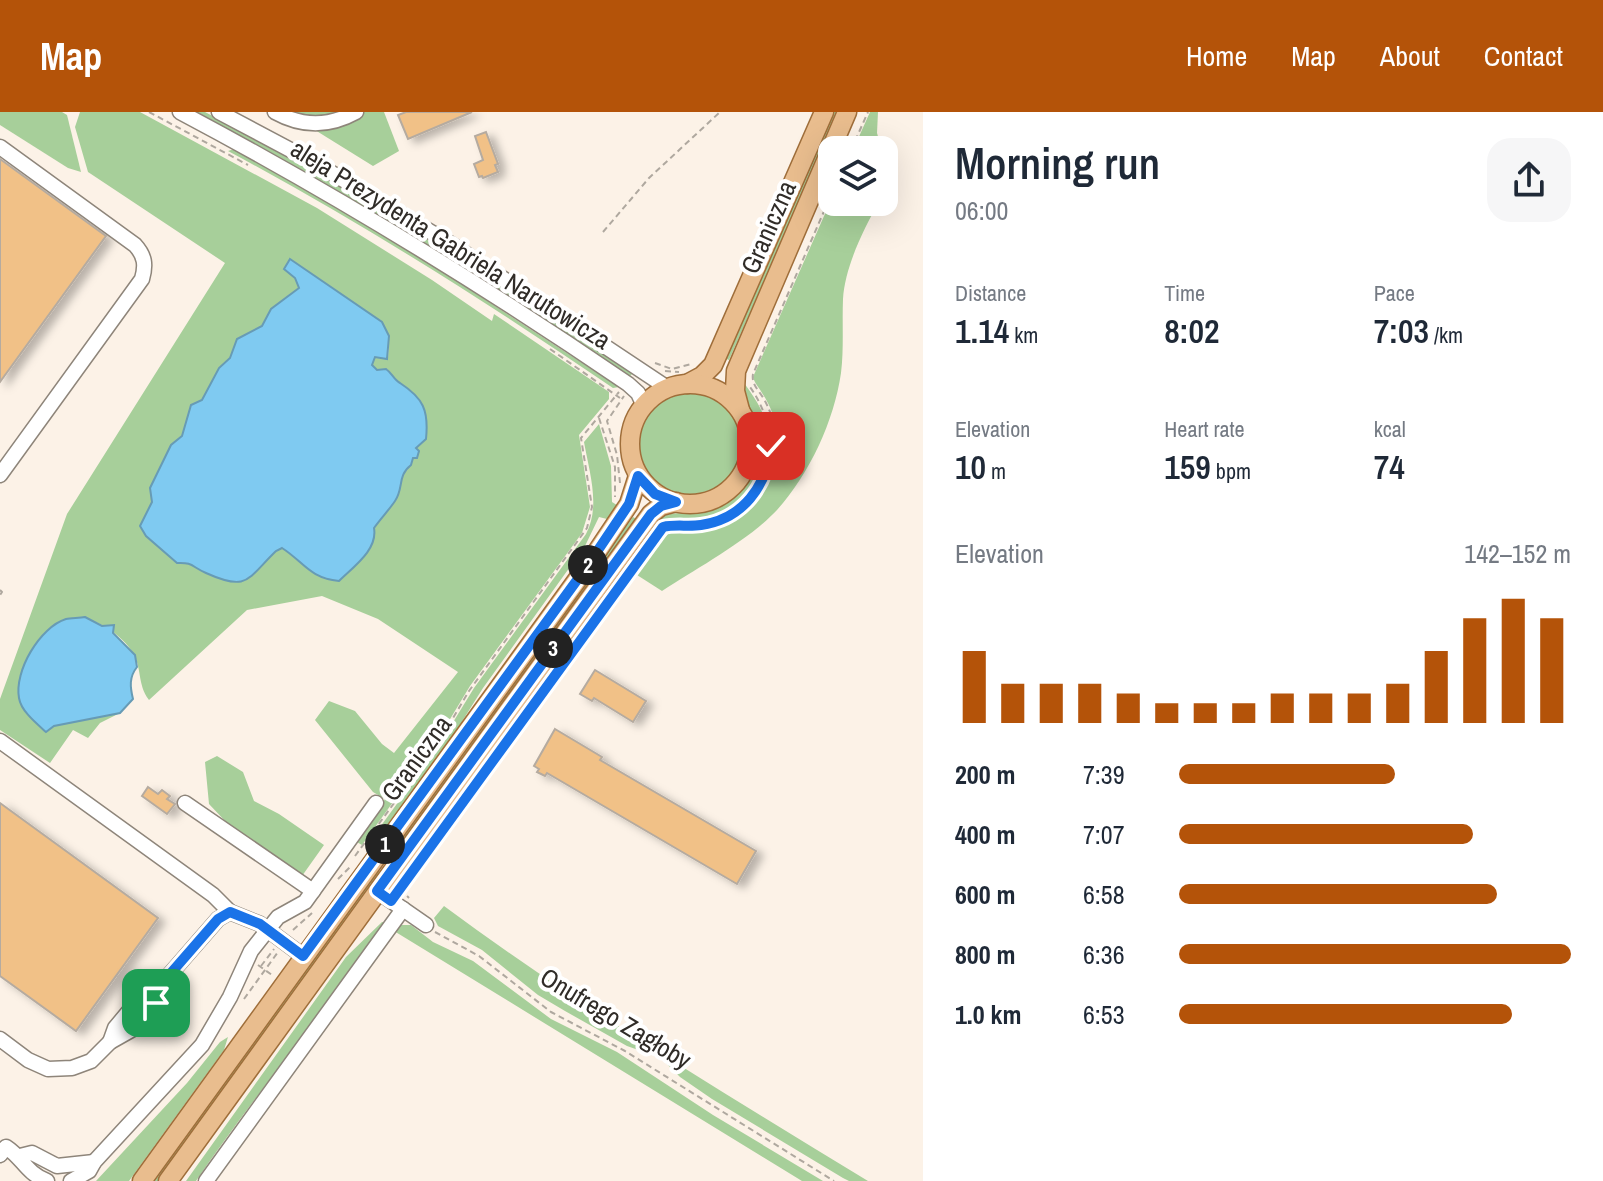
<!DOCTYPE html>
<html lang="en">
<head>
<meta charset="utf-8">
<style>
  :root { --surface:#fff; --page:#f6f6f7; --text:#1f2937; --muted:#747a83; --accent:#b45309 }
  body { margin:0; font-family:"Archivo Narrow",sans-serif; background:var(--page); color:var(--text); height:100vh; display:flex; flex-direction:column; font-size:30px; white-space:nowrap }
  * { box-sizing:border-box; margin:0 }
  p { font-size:26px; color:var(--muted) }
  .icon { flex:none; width:44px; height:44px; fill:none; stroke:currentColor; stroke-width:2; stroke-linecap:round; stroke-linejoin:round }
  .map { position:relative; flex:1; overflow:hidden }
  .details { display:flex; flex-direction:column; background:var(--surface); width:680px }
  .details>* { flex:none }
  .buttons { position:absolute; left:818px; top:24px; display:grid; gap:16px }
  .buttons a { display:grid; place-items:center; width:80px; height:80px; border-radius:16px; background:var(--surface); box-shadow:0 8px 32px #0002; font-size:40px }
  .pin { position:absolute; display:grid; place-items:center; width:68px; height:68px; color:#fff; margin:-34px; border-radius:16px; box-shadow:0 4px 12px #0006 }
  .km { position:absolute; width:40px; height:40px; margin:-20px; border-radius:50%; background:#222; color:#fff; font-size:22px; line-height:40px; text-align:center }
  .round { display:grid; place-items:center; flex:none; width:84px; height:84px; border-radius:24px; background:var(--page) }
  .summary { display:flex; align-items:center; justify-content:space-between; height:136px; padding:0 32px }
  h1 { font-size:44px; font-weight:600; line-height:60px }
  .stats { display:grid; grid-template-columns:repeat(3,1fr); gap:12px; height:136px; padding:8px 32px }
  .stats div { display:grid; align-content:center }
  .stats b { font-size:34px; font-weight:600 }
  .stats small { font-size:22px; font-weight:400 }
  .stats p { font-size:22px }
  .chart { height:224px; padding:16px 32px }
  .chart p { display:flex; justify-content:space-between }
  .chart svg { width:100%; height:144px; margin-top:8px; stroke:var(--accent); stroke-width:6 }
  ul { padding:0 32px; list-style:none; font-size:26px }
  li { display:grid; grid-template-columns:128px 96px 1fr; align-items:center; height:60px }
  li i { height:20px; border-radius:10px; background:var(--accent) }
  header { display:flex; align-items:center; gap:48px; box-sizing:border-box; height:112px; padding:0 40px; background:var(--accent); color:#fff }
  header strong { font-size:38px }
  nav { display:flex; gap:44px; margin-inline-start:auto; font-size:28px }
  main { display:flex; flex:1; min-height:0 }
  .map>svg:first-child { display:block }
  .green { fill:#a7cf9a; fill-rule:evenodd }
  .water { fill:#7fcaf1; stroke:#679bb5; stroke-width:2 }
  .building { fill:#f1c187; stroke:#b5aba0; stroke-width:2; filter:url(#shadow) }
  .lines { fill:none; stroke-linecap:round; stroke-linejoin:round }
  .minor-casing { stroke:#8e857a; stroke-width:17 }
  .major-casing { stroke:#9f6e3a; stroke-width:21 }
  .path { stroke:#afa89f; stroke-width:2; stroke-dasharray:6 4; stroke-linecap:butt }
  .minor { stroke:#fff; stroke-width:14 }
  .major { stroke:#e9bd8e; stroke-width:18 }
  .route-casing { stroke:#fff; stroke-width:16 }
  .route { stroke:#1a73e8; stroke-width:10 }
  .labels { text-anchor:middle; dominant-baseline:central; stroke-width:8; stroke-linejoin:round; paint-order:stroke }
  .street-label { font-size:26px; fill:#302c28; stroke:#fff }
</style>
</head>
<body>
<header>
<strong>Map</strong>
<nav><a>Home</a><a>Map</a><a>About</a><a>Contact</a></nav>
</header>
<main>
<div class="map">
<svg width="923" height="1069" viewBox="0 0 923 1069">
  <defs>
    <filter id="shadow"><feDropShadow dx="7" dy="4" stdDeviation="4" flood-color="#0004"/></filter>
  </defs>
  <rect width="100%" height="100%" fill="#fcf2e7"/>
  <!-- green -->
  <g class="green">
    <path d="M0,0H62L67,3L81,60L68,56L0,13Z"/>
    <path d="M80,0H140L317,96L432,168L492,209L494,202L609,280V287L579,323L590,395L582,421L470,574L435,632L362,733L355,729L385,687L373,680L315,608L329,589L355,599L382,632L394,641L458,560L378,507L322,484L247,498L149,588C137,572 142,555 133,541C120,520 87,499 63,508C57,511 52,515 47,519L54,614L120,601L100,611L88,626L73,618L50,651L0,618V587L67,402L225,151L88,60L75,15ZM295,166L389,224L388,246L375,245L372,253L377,258L387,257C392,261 394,268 400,271C426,287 424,298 426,327L418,333L400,368L396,387L386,398L339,468C309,466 304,450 282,436L276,439C247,467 247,480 206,461C192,455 193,450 177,451L146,424L141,414L148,402L182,324L191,293L202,288L219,256L230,246L237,227L262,214L272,197L300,176Z"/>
    <path d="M196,0H205L222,9C365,85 498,171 633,261L630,264C489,169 346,80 196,0Z"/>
    <path d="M286,0H384L399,39L373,54Z"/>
    <path d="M832,0H839L729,248L724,246Z"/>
    <path d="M870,0H878L877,21L882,38H853Z"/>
    <path d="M234,37L408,137L619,275L613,276C488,191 361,110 228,39Z"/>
    <path d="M832,86V90H879C863,118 845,155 843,187C842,212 844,236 841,261C834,309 810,361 777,398C749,428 697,456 662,479L637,463C644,453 661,424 672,420C683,416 697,421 709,418C750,409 780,370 778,327C777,311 771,294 762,281C758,274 755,272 753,265Z"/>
    <path d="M742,268C751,281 762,295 766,311C780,359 743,407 694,411C683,411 667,413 658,407C674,396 694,405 712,398C749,385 768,345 755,308C749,290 741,288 742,268Z"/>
    <circle cx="690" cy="332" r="51"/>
    <path d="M599,312L611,354L612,390L620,395L611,408L599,405L585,434L483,576L446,635L372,738L367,733L436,638L474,576L586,422C601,394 589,359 584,330Z"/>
    <path d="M633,405L638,408L389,750L384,746Z"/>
    <path d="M650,417L656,421L554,561L550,553Z"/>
    <path d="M217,644L243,660L254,689L279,702L324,733L302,764L227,711L209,692L205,650Z"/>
    <path d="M376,757L381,761L159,1069H152Z"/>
    <path d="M444,794C580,895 724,981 868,1069H849L843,1066L712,987L680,965L661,946L627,934L565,899L538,883L482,838L438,814L434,806Z"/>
    <path d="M382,810H390C326,897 257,980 196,1069H186L346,845Z"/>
    <path d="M398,813H411L433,830L473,849L551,907L617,940L713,1003L823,1069H802L394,819Z"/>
    <path d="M228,925L224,938L129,1069H96L187,971L220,930Z"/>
  </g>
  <!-- water -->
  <g class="water">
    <path d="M290,147L382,210L389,224L387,247L375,245L372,253L377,258L386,257C392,261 394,268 400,271C423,286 429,298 426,327L416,336L419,339L417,346H413L411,353C397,364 404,376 395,389C389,398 381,406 374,416C378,438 353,455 339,469C309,466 304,450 282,436L276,439C247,467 248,480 206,461C192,455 193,450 177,451L146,424L140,414L152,390L150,376L171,333L182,324L191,293L202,288L219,256L230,246L237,227L262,214L271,197L299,176L295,166L284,157Z"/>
    <path d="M85,505L102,514L114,513L113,521L135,543L137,555C129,565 130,575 133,587L120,601L54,614L46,620C36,611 21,599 19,586C14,559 40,515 66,507C71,506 79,506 85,505Z"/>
  </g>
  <!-- building -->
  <g class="building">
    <path d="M406,0H472L408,27L398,3Z"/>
    <path d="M486,20L498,52L495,53L498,60L483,66L482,64L479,65L474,52L483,48L475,24Z"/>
    <path d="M0,47L106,124L0,270Z"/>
    <path d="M595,558L646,589L633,610L594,586L592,589L580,582Z"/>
    <path d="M555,617L602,645L600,648L756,739L737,772L547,661L545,664L537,660L539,657L534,654Z"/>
    <path d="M148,675L158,682L162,678L170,684L167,687L175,692L167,702L142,684Z"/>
    <path d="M0,691L158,806L76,919L0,864Z"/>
  </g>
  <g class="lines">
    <!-- minor casing -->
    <g class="minor-casing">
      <g id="minor">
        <path d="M180,0C335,82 483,173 628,272L638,281L644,294"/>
        <path d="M219,0L315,51L451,132L669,277"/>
        <path d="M275,0C302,15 329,15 356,0"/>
        <path d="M0,35L135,133C145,144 146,153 142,167L0,363"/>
        <path d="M0,629L213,783L230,800"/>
        <path d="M185,691L313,779"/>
        <path d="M377,779L426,813"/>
        <path d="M0,927L28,948L48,957L72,956L91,949L110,930L133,917L156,891L164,869"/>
        <path d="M110,930L115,916L145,880L164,869L218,807L230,800L260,812L303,844"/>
        <path d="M0,1043L6,1035C23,1046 26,1061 47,1069"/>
        <path d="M20,1044L32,1041L57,1054L94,1050"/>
        <path d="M71,1069L89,1059L94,1050L202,933L230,885L251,839L278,805L305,790L376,691"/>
        <path d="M206,1069L403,797"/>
      </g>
    </g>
    <!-- major casing -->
    <g class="major-casing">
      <g id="major">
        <path d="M687,272L702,264L713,253L824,0"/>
        <circle cx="690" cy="332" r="60"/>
        <path d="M740,298L735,279L736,259L847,0"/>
        <path d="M142,1069L588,453L629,392L638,364"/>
        <path d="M168,1069L651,402L661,394L676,390"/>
      </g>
    </g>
    <!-- path -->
    <g class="path">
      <path d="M149,0L248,53"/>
      <path d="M851,38L868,0"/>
      <path d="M603,120L649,66L720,0"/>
      <path d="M550,237L620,286"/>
      <path d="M655,251L672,257L691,252"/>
      <path d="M665,259L679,260"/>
      <path d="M599,306L615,355V385"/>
      <path d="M620,371L617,343L607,309L624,284"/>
      <path d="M0,478L2,480L0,483"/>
      <path d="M355,744L437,633L469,579L587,416L592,395L581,326L619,280"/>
      <path d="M416,754L455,704L481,665L663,415C682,411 700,415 718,409C778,388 783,321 750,275"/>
      <path d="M338,767L350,755"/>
      <path d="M400,777L409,786"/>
      <path d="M406,777L413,763L435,737L664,423C674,415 682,419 694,418C723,417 751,399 766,374C780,348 779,315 765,289C760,279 751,273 753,262L832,81"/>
      <path d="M293,818L312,801"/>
      <path d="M435,820L479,844L551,900L625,939L834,1069"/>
      <path d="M258,853L272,863"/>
      <path d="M261,854L274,837"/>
      <path d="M244,887L278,840"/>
    </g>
    <!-- minor -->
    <use href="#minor" class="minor"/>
    <!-- major -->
    <use href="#major" class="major"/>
  </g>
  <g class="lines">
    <!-- route casing -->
    <g class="route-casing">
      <path id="route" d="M156,891L164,869L218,807L230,800L260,812L303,844L588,453L629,392L638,364L655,382L676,390L661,394L651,402L377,779L391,789L663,415C676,412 688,415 701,413C743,407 767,374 771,334"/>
    </g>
    <!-- route -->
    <use href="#route" class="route"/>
  </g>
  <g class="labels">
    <!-- street labels -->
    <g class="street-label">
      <text transform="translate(768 115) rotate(-66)">Graniczna</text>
      <text transform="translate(451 132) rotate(32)">aleja Prezydenta Gabriela Narutowicza</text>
      <text transform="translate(416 646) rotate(-54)">Graniczna</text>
      <text transform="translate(616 906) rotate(31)">Onufrego Zagłoby</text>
    </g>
  </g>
</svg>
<div class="buttons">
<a><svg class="icon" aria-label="layers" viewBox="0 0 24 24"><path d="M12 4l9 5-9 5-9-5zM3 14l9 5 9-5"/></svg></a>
</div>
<div class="pin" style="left:156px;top:891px;background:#1e9e55"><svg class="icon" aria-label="arrive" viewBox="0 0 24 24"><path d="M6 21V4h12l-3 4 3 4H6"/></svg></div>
<div class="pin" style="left:771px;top:334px;background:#d93025"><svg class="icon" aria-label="check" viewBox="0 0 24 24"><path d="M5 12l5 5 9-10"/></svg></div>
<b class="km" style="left:385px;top:732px">1</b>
<b class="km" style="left:588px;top:453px">2</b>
<b class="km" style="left:553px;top:536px">3</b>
</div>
<section class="details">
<div class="summary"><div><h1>Morning run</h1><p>06:00</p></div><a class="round"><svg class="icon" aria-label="share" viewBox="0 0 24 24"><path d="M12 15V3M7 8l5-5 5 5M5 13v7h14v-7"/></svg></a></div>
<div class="stats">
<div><p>Distance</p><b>1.14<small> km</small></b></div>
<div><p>Time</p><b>8:02</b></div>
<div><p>Pace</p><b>7:03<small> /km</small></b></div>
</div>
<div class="stats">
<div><p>Elevation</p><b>10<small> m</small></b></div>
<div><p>Heart rate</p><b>159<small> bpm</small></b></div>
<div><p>kcal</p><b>74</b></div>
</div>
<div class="chart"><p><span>Elevation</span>142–152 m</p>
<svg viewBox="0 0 160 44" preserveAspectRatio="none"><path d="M5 44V22M15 44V32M25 44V32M35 44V32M45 44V35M55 44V38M65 44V38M75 44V38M85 44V35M95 44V35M105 44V35M115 44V32M125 44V22M135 44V12M145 44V6M155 44V12"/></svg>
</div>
<ul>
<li><b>200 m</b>7:39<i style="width:55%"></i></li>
<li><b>400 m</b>7:07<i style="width:75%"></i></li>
<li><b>600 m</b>6:58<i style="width:81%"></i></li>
<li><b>800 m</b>6:36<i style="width:100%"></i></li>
<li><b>1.0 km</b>6:53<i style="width:85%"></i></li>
</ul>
</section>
</main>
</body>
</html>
